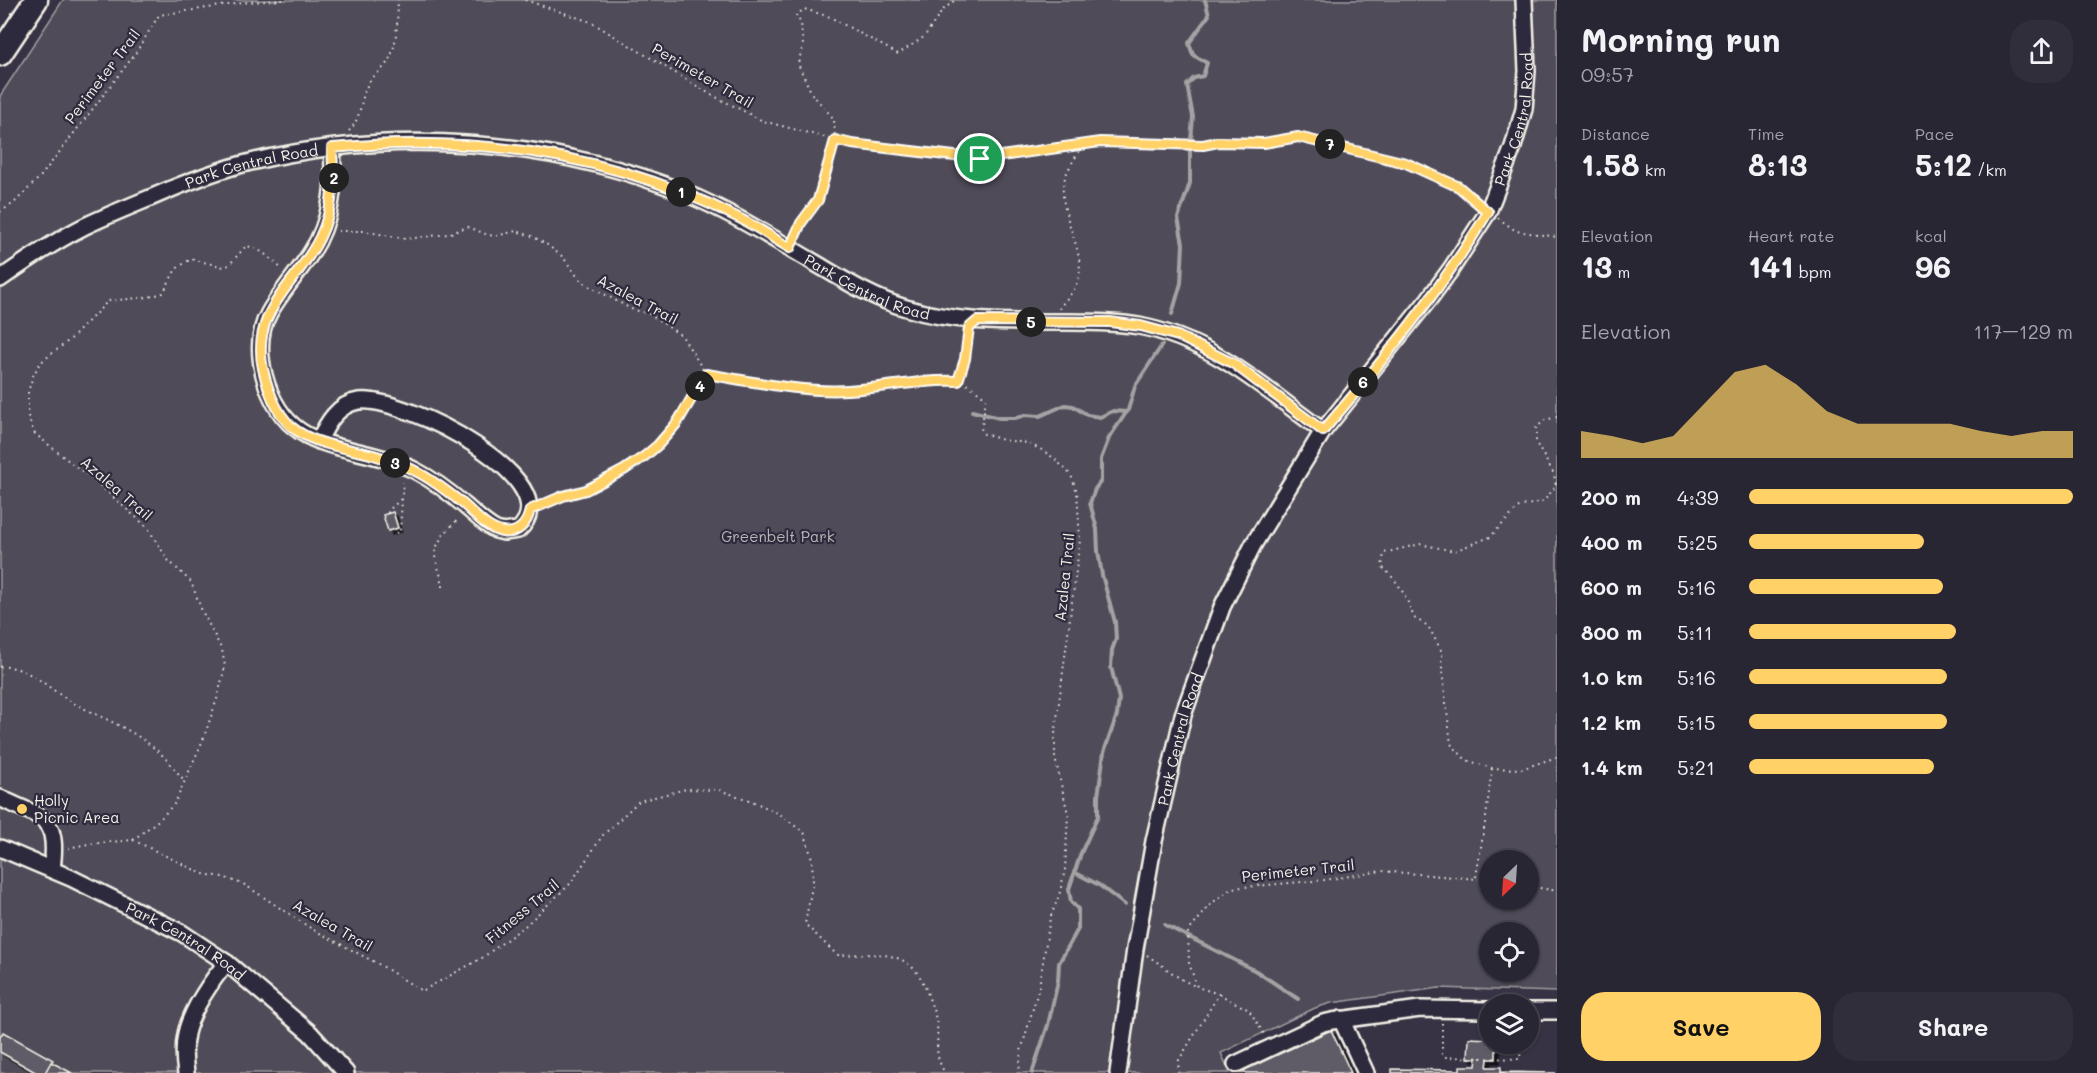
<!DOCTYPE html>
<html lang="en">
<head>
<meta charset="utf-8">
<style>
  :root { --surface:#292633; --page:#312e3b; --text:#f1f3f6; --muted:#a5a5ac; --line:#45434e; --accent:#ffd166 }
  body { margin:0; font-family:Mali,sans-serif; background:var(--page); color:var(--text); height:100vh; display:flex; flex-direction:column; font-size:22px; white-space:nowrap }
  * { box-sizing:border-box; margin:0 }
  p { font-size:20px; color:var(--muted) }
  .icon { flex:none; width:33px; height:33px; fill:none; stroke:currentColor; stroke-width:2; stroke-linecap:round; stroke-linejoin:round }
  .map { position:relative; flex:1; overflow:hidden }
  .details { display:flex; flex-direction:column; background:var(--surface); width:540px }
  .details>* { flex:none }
  .needle { width:39px; rotate:205deg }
  .tools { position:absolute; left:1479px; top:850px; display:grid; gap:12px }
  .tools a { display:grid; place-items:center; width:60px; height:60px; border-radius:50%; background:var(--surface); box-shadow:0 2px 4px #0004,0 0 0 2px var(--line); font-size:30px }
  .pin { position:absolute; display:grid; place-items:center; width:51px; height:51px; color:#fff; margin:-26px; border:3px solid #fff; border-radius:50%; box-shadow:0 2px 6px #0007 }
  .km { position:absolute; width:30px; height:30px; margin:-15px; border-radius:50%; background:#222; color:#fff; font-size:16px; line-height:30px; text-align:center }
  .round { display:grid; place-items:center; flex:none; width:63px; height:63px; border-radius:24px; background:var(--page) }
  .head { display:flex; align-items:center; justify-content:space-between; height:102px; padding:0 24px }
  h1 { font-size:33px; font-weight:700; line-height:45px }
  .metrics { display:grid; grid-template-columns:repeat(3,1fr); gap:9px; height:102px; padding:6px 24px }
  .metrics div { display:grid; align-content:center }
  .metrics b { font-size:30px; font-weight:700 }
  .metrics small { font-size:16px; font-weight:400 }
  .metrics p { font-size:16px }
  .chart { height:168px; padding:12px 24px }
  .chart p { display:flex; justify-content:space-between }
  .chart svg { width:100%; height:108px; margin-top:6px; fill:var(--accent); opacity:.7 }
  .cta { display:flex; gap:12px; margin-top:auto; padding:12px 24px }
  .cta a { flex:1; height:69px; border-radius:24px; background:var(--accent); color:#111; font-size:24px; font-weight:700; line-height:69px; text-align:center }
  .cta a+a { background:var(--page); color:var(--text) }
  ul { padding:0 24px; list-style:none; font-size:20px }
  li { display:grid; grid-template-columns:96px 72px 1fr; align-items:center; height:45px }
  li i { height:15px; border-radius:8px; background:var(--accent) }
  main { display:flex; flex:1; min-height:0 }
  .map>svg:first-child { display:block }
  .green { fill:#504b59; stroke:#a29ea0; stroke-width:1.5; fill-rule:evenodd }
  .lines { fill:none; stroke-linecap:round; stroke-linejoin:round }
  .stream { stroke:#a6a2a4; stroke-width:4 }
  .building { fill:#5f5c67; stroke:#f4f1e8; stroke-width:1.5; filter:url(#shadow) }
  .minor-casing { stroke:#f4f1e8; stroke-width:20 }
  .highway-casing { stroke:#f4f1e8; stroke-width:27 }
  .path { stroke:#f4f1e8; stroke-width:2; stroke-dasharray:1.5 4.5; stroke-linecap:butt }
  .minor { stroke:#2f2a3d; stroke-width:15 }
  .highway { stroke:#2f2a3d; stroke-width:22 }
  .route-casing { stroke:#fff; stroke-width:12 }
  .route { stroke:#ffd166; stroke-width:8 }
  .poi-dot { fill:#ffd166; stroke:#2f2a3d; stroke-width:2 }
  .labels { text-anchor:middle; dominant-baseline:central; stroke-width:4.5; stroke-linejoin:round; paint-order:stroke }
  .street-label { font-size:15px; fill:#f4f1e8; stroke:#2f2a3d }
  .park-label { font-size:15px; fill:#bbb7b6; stroke:#2f2a3d }
  .poi-label { font-size:15px; fill:#f4f1e8; stroke:#2f2a3d; text-anchor:start }
</style>
</head>
<body>
<main>
<div class="map">
<svg width="1557" height="1073" viewBox="0 0 1557 1073">
  <defs>
    <filter id="shadow"><feDropShadow dx="4" dy="4" stdDeviation="0" flood-color="#0009"/></filter>
  </defs>
  <rect width="100%" height="100%" fill="#373244"/>
  <filter id="ink" filterUnits="userSpaceOnUse"><feTurbulence type="fractalNoise" baseFrequency=".0167" numOctaves="2"/><feDisplacementMap in="SourceGraphic" scale="12" xChannelSelector="R" yChannelSelector="G"/><feConvolveMatrix kernelMatrix="1 2 1 2 8 2 1 2 1" color-interpolation-filters="sRGB"/></filter>
  <g filter="url(#ink)">
    <!-- green -->
    <path class="green" d="M63,0H1557V992L1439,988L1331,1003L1315,1008L1221,1053L1230,1073H0V96ZM1490,861H1528V900H1490ZM1490,933H1528V972H1490Z"/>
    <g class="lines">
      <!-- stream -->
      <g class="stream">
        <path d="M1172,314L1181,283L1183,244L1178,218L1190,183V152L1193,117L1187,85L1194,78L1203,76L1207,63L1193,55L1189,43L1209,15L1205,0"/>
        <path d="M972,411L999,418H1015L1025,415L1040,416L1065,405L1073,406L1087,415L1100,417L1113,411L1127,412"/>
        <path d="M1074,872L1099,885L1125,905"/>
        <path d="M1165,925L1256,971L1298,999"/>
        <path d="M1032,1073L1048,1025L1058,981L1059,963L1078,929V909L1071,902L1069,889L1081,853L1098,816V796L1104,752L1117,715L1119,699L1111,667L1112,650L1116,639L1115,622L1102,575L1098,551L1097,529L1090,503L1095,489L1101,481V459L1109,438L1128,410L1135,386L1162,345"/>
      </g>
    </g>
    <!-- building -->
    <g class="building">
      <path d="M393,512L398,528L388,531L383,515Z"/>
      <path d="M1331,1030L1351,1073H1238Z"/>
      <path d="M3,1032L53,1060L45,1073H37L0,1052V1037Z"/>
      <path d="M1469,1038L1490,1039V1044H1496V1059H1488L1487,1067H1501V1072L1556,1073H1392V1069L1460,1070V1066H1476L1477,1058H1468Z"/>
      <path d="M51,1062L72,1073H45Z"/>
    </g>
    <g class="lines">
      <!-- minor casing -->
      <g class="minor-casing">
        <g id="minor">
          <path id="s1" d="M0,279C27,260 55,241 85,226C106,216 128,207 150,198C182,184 216,170 251,162C392,128 550,138 685,193C729,211 769,236 810,260C841,278 871,298 906,308C958,324 1014,322 1068,322C1092,322 1116,322 1139,326C1213,340 1264,389 1323,431"/>
          <path d="M319,441C327,423 338,404 359,401C403,395 573,482 518,530L504,532L496,530C484,524 475,514 464,505C449,492 433,480 416,471C353,439 286,460 264,375C259,354 258,332 269,313C281,292 298,273 311,253C332,221 335,185 332,148"/>
          <path d="M0,798C42,819 59,814 52,869"/>
          <path id="s2" d="M0,848L71,878L182,933L227,963L310,1033L346,1073"/>
          <path d="M1528,1011H1557"/>
          <path d="M1341,1019L1366,1073"/>
          <path d="M1236,1064L1323,1023L1332,1021L1420,1009L1490,1010"/>
          <path d="M186,1073C181,1041 186,1024 202,997C210,984 217,973 227,963"/>
          <path id="s3" d="M1118,1073L1135,949L1154,841L1183,715L1222,607L1253,545L1323,431L1429,299L1451,269L1488,212L1513,147L1524,109L1527,71L1524,0"/>
        </g>
      </g>
      <!-- highway casing -->
      <g class="highway-casing">
        <path id="highway" d="M0,54L36,0"/>
      </g>
      <!-- path -->
      <g class="path">
        <path d="M525,0L591,22L710,94L763,121L835,140L834,119L812,94L798,64L803,45L801,23L796,16L804,9L830,17L898,54L924,37L943,10L955,0"/>
        <path d="M349,131C362,118 360,99 368,84C372,76 382,71 387,63C398,47 397,19 398,0"/>
        <path d="M0,212L14,203L41,176L135,54L159,15L249,2L283,0"/>
        <path d="M1498,218L1516,231L1557,237"/>
        <path d="M338,231H364L406,239L448,234L468,227L488,235L496,236L516,231L532,236L546,244L563,257L577,276L586,284L631,309L649,314L682,336L706,374C752,381 798,390 844,390C881,391 918,377 955,381C966,382 979,391 986,399L981,431L984,434L1003,440L1027,443L1042,450L1055,459L1071,475L1077,492L1080,540L1055,734V758L1068,814L1065,870L1059,896L1050,918L1039,987L1021,1051L1019,1073"/>
        <path d="M796,234L801,223L818,200L835,140L852,144L980,159L1100,142L1203,145L1218,142L1264,143L1297,137L1406,163L1459,187L1477,203"/>
        <path d="M1059,309C1064,301 1072,294 1076,286C1090,256 1060,219 1063,187C1064,173 1076,157 1083,145"/>
        <path d="M958,381L965,359L969,332"/>
        <path d="M1557,417L1545,420L1536,428V443L1554,474L1556,486L1544,501L1519,507L1490,537L1454,551L1420,544L1384,553L1382,567C1400,583 1406,596 1414,618L1428,626L1442,652V670L1451,744L1466,760L1492,768L1521,769L1557,757"/>
        <path d="M540,505C555,500 570,496 585,491C593,488 601,482 609,477C660,451 678,422 706,374"/>
        <path d="M388,513V511L402,498"/>
        <path d="M393,529L394,533L400,532L403,482"/>
        <path d="M443,587C442,577 438,569 436,560C431,545 449,529 458,519"/>
        <path d="M0,667C26,664 49,689 70,701C98,717 130,727 155,749C166,757 175,770 184,780"/>
        <path d="M133,840L203,874L223,877L245,885L312,929L382,966L422,991L482,958L526,925L570,884L603,835L639,801L686,789L719,790L752,801L780,814L805,834L812,859L813,881L805,924L837,955C881,954 914,947 929,998C932,1007 936,1016 937,1025C939,1046 933,1053 945,1073"/>
        <path d="M133,840L160,819L175,803L203,740L218,696L225,666L222,650L202,611L191,582L168,560L148,528L88,475L75,466L34,433L28,416V392L33,376L40,363L72,338L108,301L149,297L163,293L176,269L191,259L224,267L229,265L246,246C261,248 272,260 283,270"/>
        <path d="M68,848L88,844L133,840"/>
        <path d="M1476,877L1486,817L1492,768"/>
        <path d="M1528,886L1557,891"/>
        <path d="M1147,955L1181,979L1197,987"/>
        <path d="M1219,994L1249,1010L1264,1034"/>
        <path d="M1442,1023V1055L1444,1057L1520,1059L1521,1044"/>
        <path d="M1178,1073L1179,1060L1219,994L1197,987L1189,963L1188,932L1212,903L1232,888L1325,880L1382,871L1490,880"/>
      </g>
      <!-- minor -->
      <use href="#minor" class="minor"/>
      <!-- highway -->
      <use href="#highway" class="highway"/>
    </g>
  </g>
  <g class="lines" filter="url(#ink)">
    <!-- route casing -->
    <g class="route-casing">
      <path id="route" d="M1298,137L1406,163L1459,187L1488,212C1441,290 1382,362 1323,431L1234,364L1178,336L1141,326L1110,322L977,321L969,328L965,359L958,381C921,379 885,388 848,390C805,393 750,381 706,374L677,423L658,445L645,456L624,470L586,490L563,496L530,510C527,524 518,535 502,532C486,529 474,513 462,503C448,492 433,480 417,472C403,464 386,459 370,454C347,448 318,445 297,431C278,418 268,391 263,369C250,309 298,284 320,237C334,208 334,178 332,148C474,134 611,153 739,218C757,227 773,238 790,248L801,223L818,200L835,140L852,144L980,159L1100,142L1203,145L1218,142L1264,143Z"/>
    </g>
    <!-- route -->
    <use href="#route" class="route"/>
  </g>
  <!-- markers -->
  <circle class="poi-dot" cx="22" cy="809" r="6"/>
  <g class="labels">
    <!-- street labels -->
    <g class="street-label">
      <text transform="translate(703 75) rotate(30)">Perimeter Trail</text>
      <text transform="translate(102 76) rotate(-53)">Perimeter Trail</text>
      <text stroke="none"><textPath href="#s3" startOffset="1054">Park Central Road</textPath></text>
      <text stroke="none"><textPath href="#s1" startOffset="278">Park Central Road</textPath></text>
      <text stroke="none"><textPath href="#s1" startOffset="926">Park Central Road</textPath></text>
      <text transform="translate(638 299) rotate(28)">Azalea Trail</text>
      <text transform="translate(117 488) rotate(41)">Azalea Trail</text>
      <text transform="translate(1064 577) rotate(-84)">Azalea Trail</text>
      <text stroke="none"><textPath href="#s3" startOffset="340">Park Central Road</textPath></text>
      <text transform="translate(1298 870) rotate(-6)">Perimeter Trail</text>
      <text transform="translate(522 911) rotate(-40)">Fitness Trail</text>
      <text transform="translate(333 925) rotate(30)">Azalea Trail</text>
      <text stroke="none"><textPath href="#s2" startOffset="208">Park Central Road</textPath></text>
    </g>
    <!-- park labels -->
    <g class="park-label">
      <text x="778" y="536">Greenbelt Park</text>
    </g>
    <!-- poi labels -->
    <g class="poi-label">
      <text x="34" y="800">Holly<tspan x="34" dy="17">Picnic Area</tspan></text>
    </g>
  </g>
</svg>
<div class="tools">
<a><svg class="needle" viewBox="-14 -14 28 28"><path d="M0-13l5 13h-10z" fill="#e53935"/><path d="M0 13l5-13h-10z" fill="#a5a5ac"/></svg></a>
<a><svg class="icon" aria-label="locate" viewBox="0 0 24 24"><circle cx="12" cy="12" r="6"/><path d="M12 2v4M12 18v4M2 12h4M18 12h4"/></svg></a>
<a><svg class="icon" aria-label="layers" viewBox="0 0 24 24"><path d="M12 4l9 5-9 5-9-5zM3 14l9 5 9-5"/></svg></a>
</div>
<div class="pin" style="left:980px;top:159px;background:#1e9e55"><svg class="icon" aria-label="arrive" viewBox="0 0 24 24"><path d="M6 21V4h12l-3 4 3 4H6"/></svg></div>
<b class="km" style="left:681px;top:192px">1</b>
<b class="km" style="left:334px;top:178px">2</b>
<b class="km" style="left:395px;top:463px">3</b>
<b class="km" style="left:700px;top:386px">4</b>
<b class="km" style="left:1031px;top:322px">5</b>
<b class="km" style="left:1363px;top:382px">6</b>
<b class="km" style="left:1330px;top:144px">7</b>
</div>
<section class="details">
<div class="head"><div><h1>Morning run</h1><p>09:57</p></div><a class="round"><svg class="icon" aria-label="share" viewBox="0 0 24 24"><path d="M12 15V3M7 8l5-5 5 5M5 13v7h14v-7"/></svg></a></div>
<div class="metrics">
<div><p>Distance</p><b>1.58<small> km</small></b></div>
<div><p>Time</p><b>8:13</b></div>
<div><p>Pace</p><b>5:12<small> /km</small></b></div>
</div>
<div class="metrics">
<div><p>Elevation</p><b>13<small> m</small></b></div>
<div><p>Heart rate</p><b>141<small> bpm</small></b></div>
<div><p>kcal</p><b>96</b></div>
</div>
<div class="chart"><p><span>Elevation</span>117–129 m</p>
<svg viewBox="0 0 160 44" preserveAspectRatio="none"><path d="M0 44V33L10 35L20 38L30 35L40 22L50 9L60 6L70 14L80 25L90 30L100 30L110 30L120 30L130 33L140 35L150 33L160 33V44z"/></svg>
</div>
<ul>
<li><b>200 m</b>4:39<i style="width:100%"></i></li>
<li><b>400 m</b>5:25<i style="width:54%"></i></li>
<li><b>600 m</b>5:16<i style="width:60%"></i></li>
<li><b>800 m</b>5:11<i style="width:64%"></i></li>
<li><b>1.0 km</b>5:16<i style="width:61%"></i></li>
<li><b>1.2 km</b>5:15<i style="width:61%"></i></li>
<li><b>1.4 km</b>5:21<i style="width:57%"></i></li>
</ul>
<div class="cta"><a>Save</a><a>Share</a></div>
</section>
</main>
</body>
</html>
